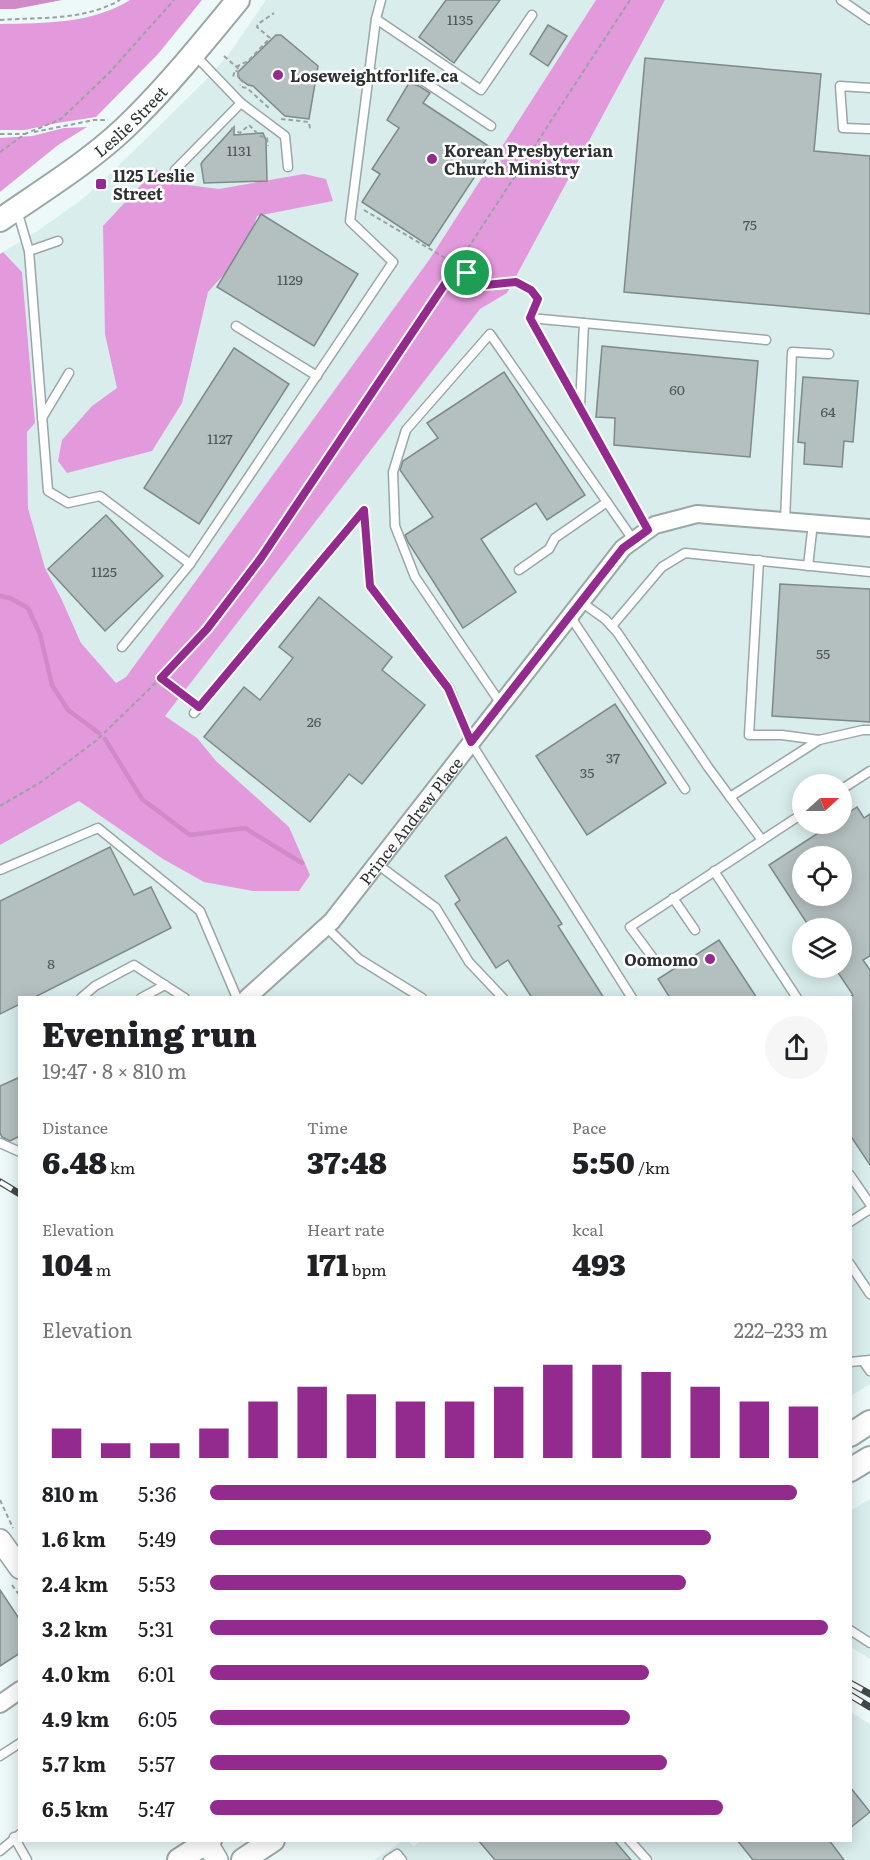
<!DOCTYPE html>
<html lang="en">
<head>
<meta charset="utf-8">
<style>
  :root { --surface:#fff; --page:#f6f6f6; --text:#202124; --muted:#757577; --accent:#932a8e }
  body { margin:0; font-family:Literata,serif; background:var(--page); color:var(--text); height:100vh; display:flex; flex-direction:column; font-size:22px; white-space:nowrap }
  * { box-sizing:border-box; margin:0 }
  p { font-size:20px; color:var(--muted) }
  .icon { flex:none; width:33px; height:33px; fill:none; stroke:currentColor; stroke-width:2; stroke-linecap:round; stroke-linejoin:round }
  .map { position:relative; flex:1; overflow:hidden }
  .panel { position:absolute; left:18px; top:996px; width:834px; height:846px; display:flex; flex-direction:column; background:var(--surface); border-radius:0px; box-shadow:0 3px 15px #0003 }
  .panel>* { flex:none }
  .needle { width:39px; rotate:69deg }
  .fabs { position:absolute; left:792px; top:774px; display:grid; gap:12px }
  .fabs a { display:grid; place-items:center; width:60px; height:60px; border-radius:50%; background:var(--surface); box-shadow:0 3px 15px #0003; font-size:30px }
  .pin { position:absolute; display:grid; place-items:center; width:51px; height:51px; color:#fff; margin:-26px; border:3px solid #fff; border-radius:50%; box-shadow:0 2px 6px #0007 }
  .round { display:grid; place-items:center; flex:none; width:63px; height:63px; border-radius:32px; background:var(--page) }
  .overview { display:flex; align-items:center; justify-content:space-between; height:102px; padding:0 24px }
  h1 { font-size:33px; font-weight:800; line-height:45px }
  .stats { display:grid; grid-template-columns:repeat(3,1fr); gap:9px; height:102px; padding:6px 24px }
  .stats div { display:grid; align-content:center }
  .stats b { font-size:30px; font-weight:800 }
  .stats small { font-size:16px; font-weight:400 }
  .stats p { font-size:16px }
  .chart { height:168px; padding:12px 24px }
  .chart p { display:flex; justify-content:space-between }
  .chart svg { width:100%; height:108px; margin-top:6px; stroke:var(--accent); stroke-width:6 }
  ul { padding:0 24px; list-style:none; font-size:20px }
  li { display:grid; grid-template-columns:96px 72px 1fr; align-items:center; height:45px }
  li i { height:15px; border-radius:8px; background:var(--accent) }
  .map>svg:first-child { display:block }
  .built { fill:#d8edec; fill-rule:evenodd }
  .forest { fill:#e39adc }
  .water { fill:#d089c9 }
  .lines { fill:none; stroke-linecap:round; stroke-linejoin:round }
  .stream { stroke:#d089c9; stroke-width:4.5 }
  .building { fill:#b4bfbf; stroke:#7e8989; stroke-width:1.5; fill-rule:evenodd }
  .service-casing { stroke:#9ba6a6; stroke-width:11 }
  .minor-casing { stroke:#9ba6a6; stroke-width:20 }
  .tertiary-casing { stroke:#9ba6a6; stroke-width:24 }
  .secondary-casing { stroke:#9ba6a6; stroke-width:26 }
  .path { stroke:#98a2a1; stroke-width:2; stroke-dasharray:4.5 3; stroke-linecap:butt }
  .service { stroke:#fff; stroke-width:8 }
  .minor { stroke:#fff; stroke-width:16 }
  .tertiary { stroke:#fff; stroke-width:21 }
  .secondary { stroke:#fff; stroke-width:22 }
  .rail-casing { stroke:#424747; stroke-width:7 }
  .rail { stroke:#fff; stroke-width:4.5; stroke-dasharray:14; stroke-linecap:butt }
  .route-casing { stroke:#fff; stroke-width:12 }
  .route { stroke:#932a8e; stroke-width:8 }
  .poi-dot { fill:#932a8e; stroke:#fff; stroke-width:2 }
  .labels { text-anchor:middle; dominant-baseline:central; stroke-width:5; stroke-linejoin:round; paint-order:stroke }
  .number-label { font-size:14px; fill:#4f5454 }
  .poi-label { font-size:16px; font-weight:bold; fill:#2d3131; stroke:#fff; text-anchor:start }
  .street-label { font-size:16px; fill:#2d3131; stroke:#fff }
</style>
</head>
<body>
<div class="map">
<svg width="870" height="1860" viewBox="0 0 870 1860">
  <rect width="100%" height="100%" fill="#ecf9f8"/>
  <!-- built -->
  <g class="built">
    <path d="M266,0H596L429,260L126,677L116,683L81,643L61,598L45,568L28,508L27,432L35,423L22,272L3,252L36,232L80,201L108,176L202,84L229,54Z"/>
    <path d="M665,0H870V1384L851,1396L850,998H20L19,1152L0,1141V845L76,803L480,309L507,293ZM802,784H842V824H802ZM802,856H842V896H802ZM802,928H842V968H802Z"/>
    <path d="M870,1499V1659L851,1647L850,1511Z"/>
    <path d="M851,1712L870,1724V1860H374L404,1840L408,1841L414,1846L421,1840H850Z"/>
  </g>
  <!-- forest -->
  <g class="forest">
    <path d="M130,0H202L158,54L96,117L57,123L25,130H0V24C45,23 91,24 130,0Z"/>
    <path d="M596,0H665L507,293L480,309L165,716L197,738L216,761L289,827L310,875L299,891H253L204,882L163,859L79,801L0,845V254L3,252L22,272L35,423L27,432L28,508L45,568L61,598L81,643L116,683L126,677L429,260Z"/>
    <path d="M87,127L58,145L0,192V138L32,136L64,128Z"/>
    <path d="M156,169L172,183L219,189L304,174L326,179L333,201L257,216L245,251L208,292L182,403L152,451L67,473L58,461L62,440L92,406L117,388L105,334L103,226Z"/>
  </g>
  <!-- water -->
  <path class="water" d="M0,0H62L15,9H0Z"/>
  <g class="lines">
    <!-- stream -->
    <g class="stream">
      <path d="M0,596L10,598L28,608L40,634L52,685L68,710L99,733"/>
      <path d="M105,739L142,799L190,835L245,828L302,863"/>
    </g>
  </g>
  <!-- building -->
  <g class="building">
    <path d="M446,0H500L454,63L419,37Z"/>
    <path d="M548,25L567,36L548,66L530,54Z"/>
    <path d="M276,35H281L318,66L309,119L285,116L253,86L248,85L239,78L238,72Z"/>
    <path d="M645,58L821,74L814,151L870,156V314L624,292Z"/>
    <path d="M409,83L419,86L430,93L423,103L493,149L429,246L362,202L380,174L372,169L399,128L387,120Z"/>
    <path d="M234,127V135L263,133L266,140L267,181L204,183L201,164L203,161Z"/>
    <path d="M261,214L358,274L314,346L217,287Z"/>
    <path d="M602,346L758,361L750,457L614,445L615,418L596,417Z"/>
    <path d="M234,348L289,384L199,524L144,488Z"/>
    <path d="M504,372L585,495L547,520L536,503L481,539L516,592L463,628L408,542L405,535L433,517L400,470L403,461L438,438L427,423Z"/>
    <path d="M803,377L858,381L853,442L844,441L842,467L804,464L805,443L798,442Z"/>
    <path d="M106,515L163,576L105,631L48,569Z"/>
    <path d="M780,584L870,589V722L772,716Z"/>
    <path d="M319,597L392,657L382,670L425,705L362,784L349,774L310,822L204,737L244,687L260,700L293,658L279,647Z"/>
    <path d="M615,704L666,783L587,835L536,756Z"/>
    <path d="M857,807L864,818L870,814V956L863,960L870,970V1165L850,1135V997L853,995L835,968H842V928H810L769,865L832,824H842V817ZM802,856H842V896H802Z"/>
    <path d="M506,837L562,924L558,926L604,998H532L508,960L496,968L455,904L460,900L445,876Z"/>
    <path d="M110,847L134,895L151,887L171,928L33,998H20V1004L0,1014V901Z"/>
    <path d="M719,940L757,998H670L658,979Z"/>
    <path d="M20,1077V1136L10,1141L2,1137L0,1133V1086Z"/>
    <path d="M0,1590L20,1620V1653L0,1666Z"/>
    <path d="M850,1787L870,1812L850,1828Z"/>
    <path d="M478,1840H614L631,1860H495Z"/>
    <path d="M737,1840H829L844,1860H753Z"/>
  </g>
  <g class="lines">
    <!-- service casing -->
    <g class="service-casing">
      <g id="service">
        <path d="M841,0L870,20"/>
        <path d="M376,19L481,90L532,15"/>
        <path d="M369,73L412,77L422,80L491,126"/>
        <path d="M870,88L840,86L843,128L870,129"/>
        <path d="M241,103L285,136L288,167"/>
        <path d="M175,170L241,103L194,54"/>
        <path d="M17,210L29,251L48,491L68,503L100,496L190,564L393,262L350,221L376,19L381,0"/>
        <path d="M29,251L58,241"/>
        <path d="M236,326L317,376"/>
        <path d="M580,406L584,323"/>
        <path d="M42,418L69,373"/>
        <path d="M785,521L792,352L829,354"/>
        <path d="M648,530L530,318L766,340"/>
        <path d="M759,560L749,735H782L819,740"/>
        <path d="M808,566L813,523"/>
        <path d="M519,570L549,549L555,538L607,502"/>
        <path d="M581,602L605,619L617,632L708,767L730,797"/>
        <path d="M570,616L685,789"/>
        <path d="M612,626L662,567L685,553L870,572"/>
        <path d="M122,647L190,564"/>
        <path d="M501,704L415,577L395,526L393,472L406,430L490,334L634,541"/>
        <path d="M194,713L364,510L370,586L449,688L471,743L632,998"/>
        <path d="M842,789L870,771"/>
        <path d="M762,840L730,797L819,740L863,730H870"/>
        <path d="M377,864L436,908L469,962L503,998"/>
        <path d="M0,870L98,828L200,911L237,998"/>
        <path d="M714,871L797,998"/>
        <path d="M673,898L695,930"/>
        <path d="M326,927L359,959L422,998"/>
        <path d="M653,958L630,927L802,814"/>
        <path d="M81,998L95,986L134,965L185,998"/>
        <path d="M141,998L165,985"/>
        <path d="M0,1143L20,1152"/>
        <path d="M850,1175L870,1204"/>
        <path d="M850,1222L870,1209"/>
        <path d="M850,1264L870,1294"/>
        <path d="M863,1361L870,1371"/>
        <path d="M850,1362L870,1360"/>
        <path d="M850,1630L870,1643"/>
        <path d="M0,1756L20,1743"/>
        <path d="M14,1837L27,1860"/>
        <path d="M629,1840L647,1860"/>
        <path d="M0,1851L20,1834"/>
        <path d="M388,1860L397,1854L402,1860"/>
      </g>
    </g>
    <!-- minor casing -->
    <g class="minor-casing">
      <g id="minor">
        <path id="s1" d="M247,998L332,921L623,548L655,525L697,514L870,528"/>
        <path d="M0,1704L20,1690"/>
      </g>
    </g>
    <!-- tertiary casing -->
    <g class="tertiary-casing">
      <g id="tertiary">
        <path d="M0,1540L20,1568"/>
        <path d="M205,1840L217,1860"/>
      </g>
    </g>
    <!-- secondary casing -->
    <g class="secondary-casing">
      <g id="secondary">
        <path id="s2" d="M0,220C46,188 96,158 135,118C172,81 205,40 238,0"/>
        <path d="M850,1435L870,1422"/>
        <path d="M850,1470L870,1458"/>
        <path d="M179,1860L210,1840"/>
        <path d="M243,1860L273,1840"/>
      </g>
    </g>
    <!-- path -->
    <g class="path">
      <path d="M0,20C40,17 83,21 120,0"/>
      <path d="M224,56L240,70L238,72L235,70L233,77"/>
      <path d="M236,67L248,61L270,38L257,27L258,24L274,13"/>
      <path d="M238,73V78L243,82L240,85"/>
      <path d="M242,87L247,88L270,109"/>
      <path d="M281,119L309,122L310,129"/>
      <path d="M231,128L240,133L249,125L260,136L267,138L268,146"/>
      <path d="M34,132L94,120H108"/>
      <path d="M0,134H25"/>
      <path d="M0,152L25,134L61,119L109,73L174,0"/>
      <path d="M364,210L457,265L486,285L515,282L531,289L538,299L534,307"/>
      <path d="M161,678L189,700"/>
      <path d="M0,806L41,782L97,740L179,660L215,619L273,539L457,265L630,0"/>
      <path d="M0,1500L13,1528"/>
      <path d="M12,1585L20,1596"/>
    </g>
    <!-- service -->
    <use href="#service" class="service"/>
    <!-- minor -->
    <use href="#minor" class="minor"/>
    <!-- tertiary -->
    <use href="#tertiary" class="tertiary"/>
    <!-- secondary -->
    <use href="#secondary" class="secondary"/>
    <!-- rail casing -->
    <g class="rail-casing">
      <g id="rail">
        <path d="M0,1182L20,1194"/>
        <path d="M850,1683L870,1694"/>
        <path d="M850,1695L870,1707"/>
      </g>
    </g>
    <!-- rail -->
    <use href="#rail" class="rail"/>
  </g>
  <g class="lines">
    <!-- route casing -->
    <g class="route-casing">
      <path id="route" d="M457,266L486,285L516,282L531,290L538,299L530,318L648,530L623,548L471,742L448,688L370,586L364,510L199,707L161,678L207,629L261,558Z"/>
    </g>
    <!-- route -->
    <use href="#route" class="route"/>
  </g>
  <!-- markers -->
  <g class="poi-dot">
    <circle cx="278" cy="75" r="6"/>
    <circle cx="432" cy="159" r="6"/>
    <rect x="95" y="178" width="12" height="12" rx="3"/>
    <circle cx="710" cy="959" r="6"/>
  </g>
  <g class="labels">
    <!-- number labels -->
    <g class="number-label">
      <text x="460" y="19">1135</text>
      <text x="239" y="150">1131</text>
      <text x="750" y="224">75</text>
      <text x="290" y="279">1129</text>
      <text x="677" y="389">60</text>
      <text x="828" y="411">64</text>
      <text x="220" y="438">1127</text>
      <text x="104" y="571">1125</text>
      <text x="823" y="653">55</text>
      <text x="314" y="721">26</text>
      <text x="613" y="757">37</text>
      <text x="587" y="772">35</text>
      <text x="51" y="963">8</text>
    </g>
    <!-- poi labels -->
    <g class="poi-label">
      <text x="290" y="75">Loseweightforlife.ca</text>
      <text x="444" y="150">Korean Presbyterian<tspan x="444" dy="18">Church Ministry</tspan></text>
      <text x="113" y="175">1125 Leslie<tspan x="113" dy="18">Street</tspan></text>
      <text x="698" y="959" text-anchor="end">Oomomo</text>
    </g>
    <!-- street labels -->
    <g class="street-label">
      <text stroke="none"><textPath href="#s2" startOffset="164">Leslie Street</textPath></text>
      <text stroke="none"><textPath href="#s1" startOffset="242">Prince Andrew Place</textPath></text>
    </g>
  </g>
</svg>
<div class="fabs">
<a><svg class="needle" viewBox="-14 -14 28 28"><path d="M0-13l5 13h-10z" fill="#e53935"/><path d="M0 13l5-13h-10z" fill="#757577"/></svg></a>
<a><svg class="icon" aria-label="locate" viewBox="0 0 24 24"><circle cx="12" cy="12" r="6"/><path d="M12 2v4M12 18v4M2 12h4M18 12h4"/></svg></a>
<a><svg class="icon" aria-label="layers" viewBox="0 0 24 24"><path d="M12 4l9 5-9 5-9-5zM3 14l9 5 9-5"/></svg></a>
</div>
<div class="pin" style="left:467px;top:273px;background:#1e9e55"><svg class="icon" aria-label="arrive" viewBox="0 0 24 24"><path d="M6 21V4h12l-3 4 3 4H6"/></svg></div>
<section class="panel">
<div class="overview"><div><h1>Evening run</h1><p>19:47 · 8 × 810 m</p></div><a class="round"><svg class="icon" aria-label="share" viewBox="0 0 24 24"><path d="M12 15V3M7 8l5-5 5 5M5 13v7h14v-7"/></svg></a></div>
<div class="stats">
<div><p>Distance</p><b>6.48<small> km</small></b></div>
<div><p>Time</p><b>37:48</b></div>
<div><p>Pace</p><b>5:50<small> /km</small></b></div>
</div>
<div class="stats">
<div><p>Elevation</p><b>104<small> m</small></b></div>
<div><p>Heart rate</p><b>171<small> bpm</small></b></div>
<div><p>kcal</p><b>493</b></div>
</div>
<div class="chart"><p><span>Elevation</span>222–233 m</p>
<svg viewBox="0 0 160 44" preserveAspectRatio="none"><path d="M5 44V32M15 44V38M25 44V38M35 44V32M45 44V21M55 44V15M65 44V18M75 44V21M85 44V21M95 44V15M105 44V6M115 44V6M125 44V9M135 44V15M145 44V21M155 44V23"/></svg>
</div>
<ul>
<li><b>810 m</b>5:36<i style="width:95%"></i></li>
<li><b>1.6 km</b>5:49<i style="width:81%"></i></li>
<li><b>2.4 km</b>5:53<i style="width:77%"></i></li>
<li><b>3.2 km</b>5:31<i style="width:100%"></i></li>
<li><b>4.0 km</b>6:01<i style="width:71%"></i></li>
<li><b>4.9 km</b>6:05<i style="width:68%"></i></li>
<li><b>5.7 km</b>5:57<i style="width:74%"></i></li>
<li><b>6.5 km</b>5:47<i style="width:83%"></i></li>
</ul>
</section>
</div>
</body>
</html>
